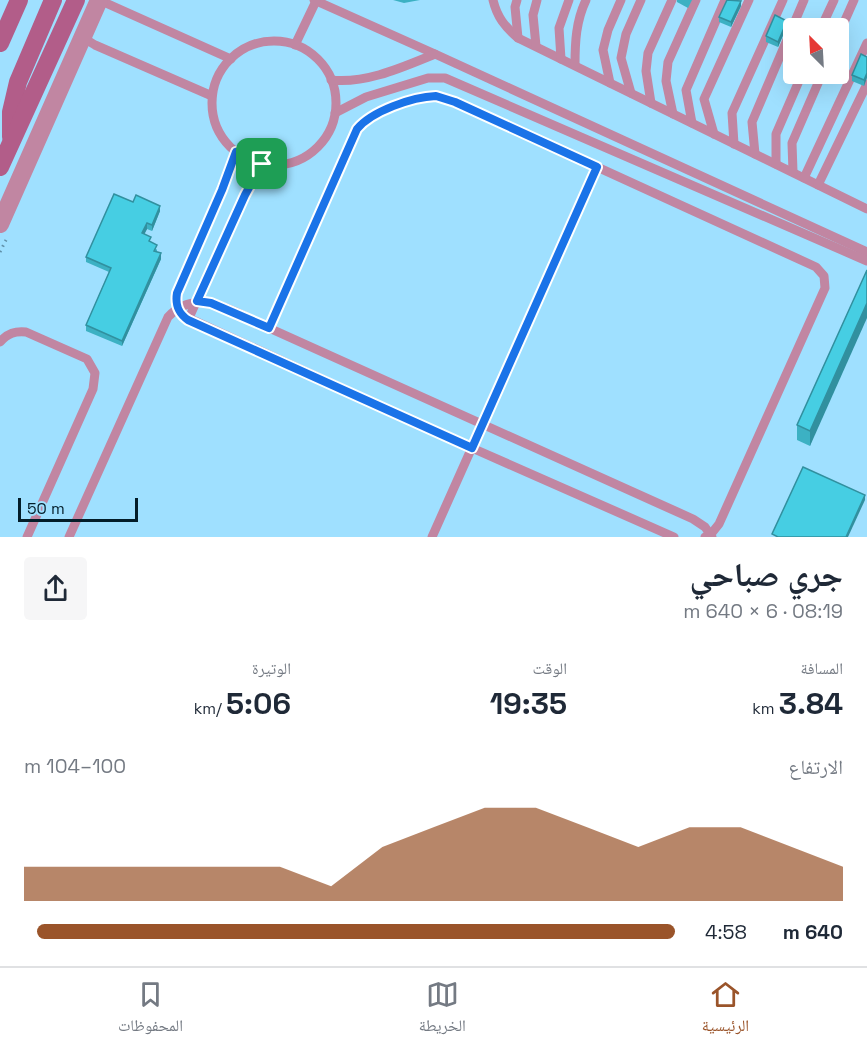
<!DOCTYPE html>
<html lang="ar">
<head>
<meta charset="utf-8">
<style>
  :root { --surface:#fff; --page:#f6f6f7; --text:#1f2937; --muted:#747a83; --line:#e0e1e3; --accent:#9a542a }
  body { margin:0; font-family:"Space Grotesk","Noto Naskh Arabic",sans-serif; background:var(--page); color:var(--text); direction:rtl; height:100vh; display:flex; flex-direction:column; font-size:22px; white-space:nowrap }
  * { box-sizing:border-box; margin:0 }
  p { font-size:20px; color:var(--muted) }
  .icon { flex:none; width:33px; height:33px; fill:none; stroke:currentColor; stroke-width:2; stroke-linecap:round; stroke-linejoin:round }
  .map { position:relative; height:537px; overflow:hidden; direction:ltr }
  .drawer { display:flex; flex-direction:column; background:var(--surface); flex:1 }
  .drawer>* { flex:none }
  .needle { width:39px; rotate:336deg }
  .buttons { position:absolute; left:783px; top:18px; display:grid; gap:12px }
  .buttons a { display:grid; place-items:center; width:66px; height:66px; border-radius:6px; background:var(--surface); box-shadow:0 6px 24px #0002; font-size:30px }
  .scale { position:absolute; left:18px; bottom:15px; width:120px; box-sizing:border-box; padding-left:6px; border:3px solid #031d29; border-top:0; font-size:16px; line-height:21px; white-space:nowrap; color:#031d29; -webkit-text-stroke:4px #9fe0ff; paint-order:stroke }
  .pin { position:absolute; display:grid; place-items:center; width:51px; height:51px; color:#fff; margin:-26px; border-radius:12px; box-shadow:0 3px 9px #0006 }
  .round { display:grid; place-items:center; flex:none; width:63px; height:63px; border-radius:6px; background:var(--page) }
  .summary { display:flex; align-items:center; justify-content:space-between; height:102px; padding:0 24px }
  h1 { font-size:33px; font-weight:700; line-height:45px }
  .figures { display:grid; grid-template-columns:repeat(3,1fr); gap:9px; height:102px; padding:6px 24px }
  .figures div { display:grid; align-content:center }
  .figures b { font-size:30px; font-weight:700 }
  .figures small { font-size:16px; font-weight:400 }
  .figures p { font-size:16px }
  .chart { height:168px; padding:12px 24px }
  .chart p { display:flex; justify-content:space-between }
  .chart svg { width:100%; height:108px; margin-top:6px; fill:var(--accent); opacity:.7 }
  ul { padding:0 24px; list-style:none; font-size:20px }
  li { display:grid; grid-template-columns:96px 72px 1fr; align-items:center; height:45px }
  li i { height:15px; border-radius:8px; background:var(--accent) }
  .menu { display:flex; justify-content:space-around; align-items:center; height:84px; border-top:2px solid var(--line); background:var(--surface); font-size:16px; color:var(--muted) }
  .menu a { display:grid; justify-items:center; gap:3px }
  .menu .active { color:var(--accent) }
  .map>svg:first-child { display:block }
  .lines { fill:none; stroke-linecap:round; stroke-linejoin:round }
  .path { stroke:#5f8fa7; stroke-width:3; stroke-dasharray:1.5 4.5; stroke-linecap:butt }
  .lane { stroke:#c186a2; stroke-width:9 }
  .street { stroke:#c186a2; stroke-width:18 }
  .secondary { stroke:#b25d89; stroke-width:18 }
  .wall { fill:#3cb1c3 }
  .shaded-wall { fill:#31909f }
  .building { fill:#46cee3; stroke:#31909f; stroke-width:1.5 }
  .route-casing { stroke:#fff; stroke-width:12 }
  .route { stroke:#1a73e8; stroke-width:8 }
</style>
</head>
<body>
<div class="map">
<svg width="867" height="537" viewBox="0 0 867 537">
  <rect width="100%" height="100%" fill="#9fe0ff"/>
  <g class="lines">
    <!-- path -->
    <path class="path" d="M0,252L6,240"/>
    <!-- lane -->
    <g class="lane">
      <path d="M99,0L231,59"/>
      <path d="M314,0L435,54"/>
      <path d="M493,0C497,17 505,27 518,38L867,209"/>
      <path d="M517,0L515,7L518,38"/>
      <path d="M821,28L834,0"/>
      <path d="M838,36L854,0"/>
      <path d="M82,37L95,45L212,96"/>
      <circle cx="274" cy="103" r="62"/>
      <path d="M295,45L316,1"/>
      <path d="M536,46L533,15L537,0"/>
      <path d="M561,59L559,28L569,0"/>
      <path d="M575,65C575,42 576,21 586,0"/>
      <path d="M331,80C366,84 403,67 435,54L867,252"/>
      <path d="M610,83L603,50L608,30L621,0"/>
      <path d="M631,93L621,58L626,34L641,0"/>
      <path d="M651,103L646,71L648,53L672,0"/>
      <path d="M335,113L366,97L428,78H445L867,261"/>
      <path d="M673,114L666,81L668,62L696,0"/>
      <path d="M692,123L686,90L725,0"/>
      <path d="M714,134L704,99L749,0"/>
      <path d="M734,144L732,113L783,0"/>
      <path d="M236,152L222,190L177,293V308L182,315L472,448L674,537"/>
      <path d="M755,154L752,122L804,0"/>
      <path d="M776,164V134L802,74"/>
      <path d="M793,172L792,143L822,74"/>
      <path d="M804,178L867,43"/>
      <path d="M818,185L867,84"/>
      <path d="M188,320L245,195L262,164"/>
      <path d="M269,328L357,129C370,113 414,94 436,96C443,97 449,99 455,102L816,267L824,276L825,288L719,524L711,534L705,537"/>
      <path d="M0,342C8,333 15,331 26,332L87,359L95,373L93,389L27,537"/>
      <path d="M69,537L168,317C197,285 238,314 269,328L693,519L705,527L712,537"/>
      <path d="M432,537L597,167"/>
    </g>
    <!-- street -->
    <path class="street" d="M0,224L99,0"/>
    <!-- secondary -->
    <g class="secondary">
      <path d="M0,43L19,0"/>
      <path d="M11,137V112L18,82L53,0"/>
      <path d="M0,167L76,0"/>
    </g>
  </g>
  <!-- wall -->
  <g class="wall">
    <path d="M393,0H420L404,3Z"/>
    <path d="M677,0H692L688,8L677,2Z"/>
    <path d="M741,6L731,27L719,22V17Z"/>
    <path d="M787,26L778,47L766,42V36Z"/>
    <path d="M867,57L864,86L852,81V75Z"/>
    <path d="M133,202L160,211L152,231L147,229L144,234L157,250V252L161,259L122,346L86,331V325L109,272L86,262V257Z"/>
    <path d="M867,270L810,446L797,440V425Z"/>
  </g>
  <!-- shaded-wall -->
  <g class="shaded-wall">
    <path d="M741,1V6L731,27V22Z"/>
    <path d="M787,21V26L778,47V42Z"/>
    <path d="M867,73V78L864,86V80Z"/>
    <path d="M160,206V211L152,231V225Z"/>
    <path d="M147,223V229L142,239V233Z"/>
    <path d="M161,253V259L122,346V341Z"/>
    <path d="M867,303V318L810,446V431Z"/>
    <path d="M865,495V500L848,537H846Z"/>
  </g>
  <!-- building -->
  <g class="building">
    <path d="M727,0L741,1L731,22L719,17Z"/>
    <path d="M775,15L787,21L778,42L766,36Z"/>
    <path d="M861,54L867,57V73L864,80L852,75Z"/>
    <path d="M114,194L133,202L136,195L160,206L152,225L147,223L142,233L151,237L149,241L157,245L154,251L161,253L122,341L86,325L111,268L86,257Z"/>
    <path d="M867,270V303L810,431L797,425Z"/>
    <path d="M803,467L865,495L846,537H778L772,534Z"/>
  </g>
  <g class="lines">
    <!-- route casing -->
    <g class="route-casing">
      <path id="route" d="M436,96L455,102L597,167L472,448L188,320C178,313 175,305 177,293L222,190L236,152L253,161L262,164L245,195L197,301L211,303L269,328L357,129C372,111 412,97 436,96Z"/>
    </g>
    <!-- route -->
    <use href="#route" class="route"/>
  </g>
</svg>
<div class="buttons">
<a><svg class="needle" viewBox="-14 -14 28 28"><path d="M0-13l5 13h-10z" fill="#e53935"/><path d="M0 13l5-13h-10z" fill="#747a83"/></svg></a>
</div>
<div class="scale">50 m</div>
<div class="pin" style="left:262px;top:164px;background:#1e9e55"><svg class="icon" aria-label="arrive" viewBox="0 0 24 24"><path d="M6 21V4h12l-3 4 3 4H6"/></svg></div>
</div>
<section class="drawer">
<div class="summary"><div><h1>جري صباحي</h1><p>08:19 · 6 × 640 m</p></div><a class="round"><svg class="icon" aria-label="share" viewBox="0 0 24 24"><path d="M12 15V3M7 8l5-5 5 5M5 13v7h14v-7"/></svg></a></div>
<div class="figures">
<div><p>المسافة</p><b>3.84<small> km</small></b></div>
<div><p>الوقت</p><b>19:35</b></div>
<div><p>الوتيرة</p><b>5:06<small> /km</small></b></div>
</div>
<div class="chart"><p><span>الارتفاع</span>100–104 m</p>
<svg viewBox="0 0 160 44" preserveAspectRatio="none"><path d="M0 44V30L10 30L20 30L30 30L40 30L50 30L60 38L70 22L80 14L90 6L100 6L110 14L120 22L130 14L140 14L150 22L160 30V44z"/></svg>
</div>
<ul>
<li><b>640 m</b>4:58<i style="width:98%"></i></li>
</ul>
</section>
<nav class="menu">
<a class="active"><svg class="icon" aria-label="home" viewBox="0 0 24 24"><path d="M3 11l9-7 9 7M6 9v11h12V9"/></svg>الرئيسية</a>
<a><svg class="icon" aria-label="map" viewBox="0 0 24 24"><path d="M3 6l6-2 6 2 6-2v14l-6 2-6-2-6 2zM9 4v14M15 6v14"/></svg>الخريطة</a>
<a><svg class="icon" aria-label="saved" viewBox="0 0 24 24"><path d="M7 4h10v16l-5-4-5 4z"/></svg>المحفوظات</a>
</nav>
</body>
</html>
